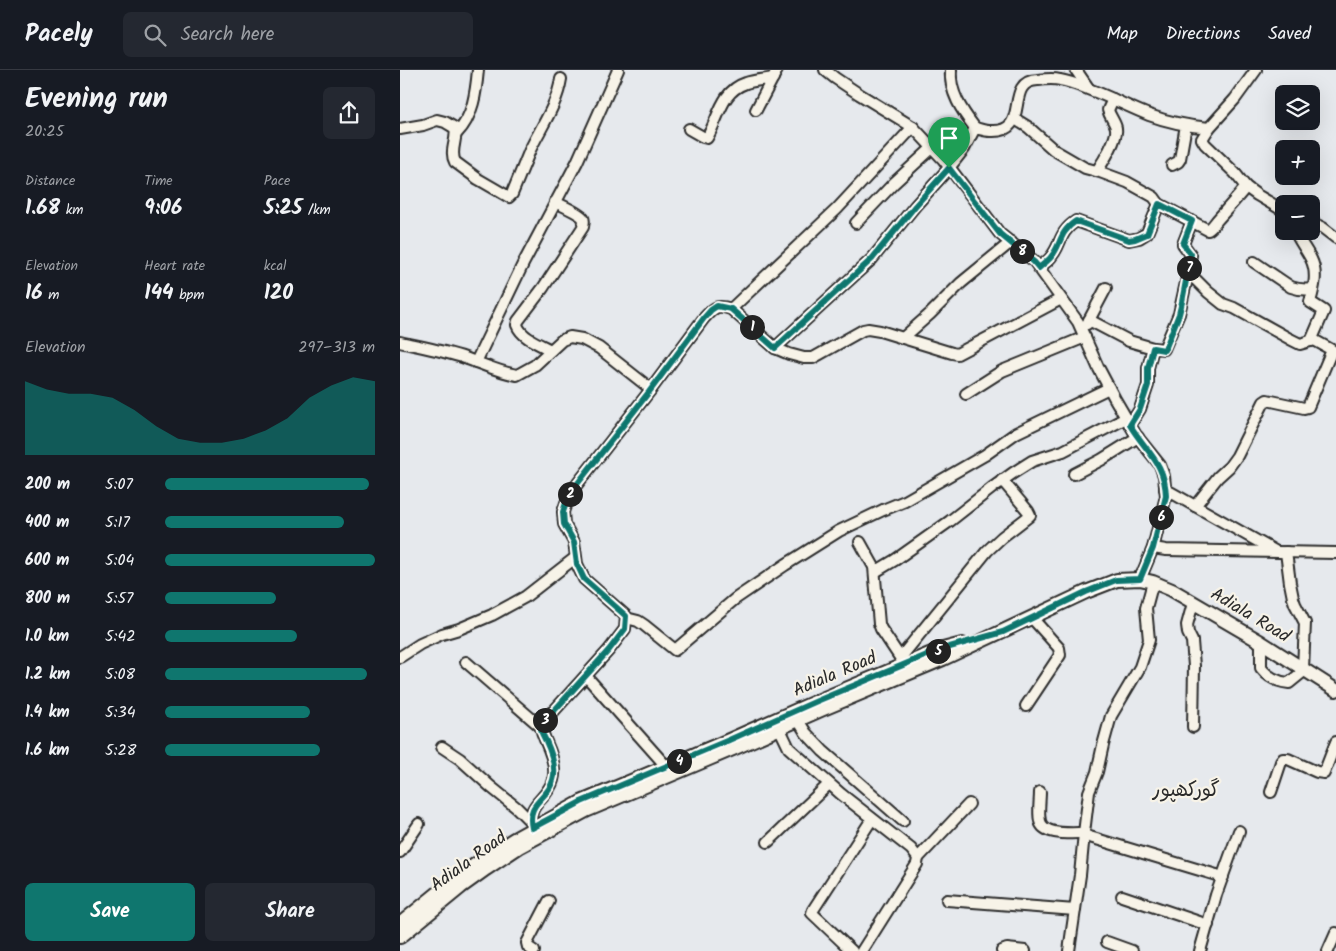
<!DOCTYPE html>
<html lang="en">
<head>
<meta charset="utf-8">
<style>
  :root { --surface:#171b24; --page:#242831; --text:#f1f3f6; --muted:#9ea1a6; --line:#363941; --accent:#0f766e }
  body { margin:0; font-family:Kalam,"Playpen Sans Arabic",sans-serif; background:var(--page); color:var(--text); height:100vh; display:flex; flex-direction:column; font-size:19px; white-space:nowrap }
  * { box-sizing:border-box; margin:0 }
  p { font-size:16px; color:var(--muted) }
  .icon { flex:none; width:28px; height:28px; fill:none; stroke:currentColor; stroke-width:2; stroke-linecap:round; stroke-linejoin:round }
  .map { position:relative; flex:1; overflow:hidden }
  .sheet { display:flex; flex-direction:column; background:var(--surface); width:400px }
  .sheet>* { flex:none }
  .controls { position:absolute; left:875px; top:15px; display:grid; gap:10px }
  .controls a { display:grid; place-items:center; width:45px; height:45px; border-radius:8px; background:var(--surface); box-shadow:0 5px 20px #0002; font-size:25px }
  .pin { position:absolute; display:grid; place-items:center; width:42px; height:42px; color:#fff; margin:-51px -21px; border-radius:50% 50% 50% 0; rotate:-45deg; box-shadow:0 0 5px #0007 }
  .pin .icon { rotate:45deg }
  .km { position:absolute; width:25px; height:25px; margin:-12px; border-radius:50%; background:#222; color:#fff; font-size:14px; line-height:25px; text-align:center }
  .round { display:grid; place-items:center; flex:none; width:52px; height:52px; border-radius:8px; background:var(--page) }
  .headline { display:flex; align-items:center; justify-content:space-between; height:85px; padding:0 25px }
  h1 { font-size:28px; font-weight:600; line-height:38px }
  .metrics { display:grid; grid-template-columns:repeat(3,1fr); gap:8px; height:85px; padding:5px 25px }
  .metrics div { display:grid; align-content:center }
  .metrics b { font-size:21px; font-weight:600 }
  .metrics small { font-size:14px; font-weight:400 }
  .metrics p { font-size:14px }
  .chart { height:140px; padding:10px 25px }
  .chart p { display:flex; justify-content:space-between }
  .chart svg { width:100%; height:90px; margin-top:5px; fill:var(--accent); opacity:.7 }
  .action { display:flex; gap:10px; margin-top:auto; padding:10px 25px }
  .action a { flex:1; height:58px; border-radius:8px; background:var(--accent); color:#fff; font-size:20px; font-weight:600; line-height:58px; text-align:center }
  .action a+a { background:var(--page); color:var(--text) }
  ul { padding:0 25px; list-style:none; font-size:16px }
  li { display:grid; grid-template-columns:80px 60px 1fr; align-items:center; height:38px }
  li i { height:12px; border-radius:6px; background:var(--accent) }
  header { display:flex; align-items:center; gap:30px; box-sizing:border-box; height:70px; padding:0 25px; background:var(--surface); border-bottom:1px solid var(--line) }
  header strong { font-size:24px }
  nav { display:flex; gap:28px; margin-inline-start:auto; font-size:18px }
  .search { width:350px; height:45px; background:var(--page); display:flex; align-items:center; gap:12px; box-sizing:border-box; padding:0 18px; border-radius:8px; color:var(--muted); font-size:19px }
  main { display:flex; flex:1; min-height:0 }
  .map>svg:first-child { display:block }
  .lines { fill:none; stroke-linecap:round; stroke-linejoin:round }
  .minor-casing { stroke:#2b2b2b; stroke-width:14 }
  .major-casing { stroke:#2b2b2b; stroke-width:16 }
  .minor { stroke:#f7f3e8; stroke-width:10 }
  .major { stroke:#f7f3e8; stroke-width:12 }
  .route-casing { stroke:#fff; stroke-width:10 }
  .route { stroke:#0f766e; stroke-width:6 }
  .labels { text-anchor:middle; dominant-baseline:central; stroke-width:4.5; stroke-linejoin:round; paint-order:stroke }
  .street-label { font-size:18px; fill:#2b2b2b; stroke:#f7f3e8 }
  .quarter-label { font-size:20px; fill:#2b2b2b; stroke:#f7f3e8 }
</style>
</head>
<body>
<header>
<strong>Pacely</strong>
<div class="search"><svg class="icon" aria-label="search" viewBox="0 0 24 24"><circle cx="10" cy="10" r="6"/><path d="M15 15l6 6"/></svg>Search here</div>
<nav><a>Map</a><a>Directions</a><a>Saved</a></nav>
</header>
<main>
<section class="sheet">
<div class="headline"><div><h1>Evening run</h1><p>20:25</p></div><a class="round"><svg class="icon" aria-label="share" viewBox="0 0 24 24"><path d="M12 15V3M7 8l5-5 5 5M5 13v7h14v-7"/></svg></a></div>
<div class="metrics">
<div><p>Distance</p><b>1.68<small> km</small></b></div>
<div><p>Time</p><b>9:06</b></div>
<div><p>Pace</p><b>5:25<small> /km</small></b></div>
</div>
<div class="metrics">
<div><p>Elevation</p><b>16<small> m</small></b></div>
<div><p>Heart rate</p><b>144<small> bpm</small></b></div>
<div><p>kcal</p><b>120</b></div>
</div>
<div class="chart"><p><span>Elevation</span>297–313 m</p>
<svg viewBox="0 0 160 44" preserveAspectRatio="none"><path d="M0 44V8L10 12L20 14L30 14L40 16L50 22L60 30L70 36L80 38L90 38L100 36L110 32L120 26L130 16L140 10L150 6L160 8V44z"/></svg>
</div>
<ul>
<li><b>200 m</b>5:07<i style="width:97%"></i></li>
<li><b>400 m</b>5:17<i style="width:85%"></i></li>
<li><b>600 m</b>5:04<i style="width:100%"></i></li>
<li><b>800 m</b>5:57<i style="width:53%"></i></li>
<li><b>1.0 km</b>5:42<i style="width:63%"></i></li>
<li><b>1.2 km</b>5:08<i style="width:96%"></i></li>
<li><b>1.4 km</b>5:34<i style="width:69%"></i></li>
<li><b>1.6 km</b>5:28<i style="width:74%"></i></li>
</ul>
<div class="action"><a>Save</a><a>Share</a></div>
</section>
<div class="map">
<svg width="936" height="881" viewBox="0 0 936 881">
  <rect width="100%" height="100%" fill="#e6e9ed"/>
  <filter id="ink" filterUnits="userSpaceOnUse"><feTurbulence type="fractalNoise" baseFrequency=".02" numOctaves="2"/><feDisplacementMap in="SourceGraphic" scale="10" xChannelSelector="R" yChannelSelector="G"/><feConvolveMatrix kernelMatrix="1 2 1 2 8 2 1 2 1" color-interpolation-filters="sRGB"/></filter>
  <g filter="url(#ink)">
    <g class="lines">
      <!-- minor casing -->
      <g class="minor-casing">
        <g id="minor">
          <path d="M425,0L435,8L459,24L513,57L543,89L600,164L634,191L678,252L698,297L715,329L736,365L760,395L764,406L766,426L753,478L740,509"/>
          <path d="M551,0C549,22 562,41 575,58"/>
          <path d="M676,0L689,19"/>
          <path d="M356,40L377,0"/>
          <path d="M615,49L628,57L654,80L685,98L700,102L727,112L754,127L759,134L808,160C813,157 815,152 819,148C828,138 837,128 846,117"/>
          <path d="M809,58L802,69L805,74L835,103L846,117L857,125L884,141"/>
          <path d="M0,59L23,55L37,50L45,52L55,58C58,69 49,81 55,92L78,109L109,127L112,124C118,109 124,95 130,80C141,57 157,35 161,9"/>
          <path d="M289,59L303,67L307,68C319,48 321,21 346,13C354,10 364,10 373,8"/>
          <path d="M57,63C73,47 76,22 78,0"/>
          <path d="M772,95L778,92L780,89L786,55"/>
          <path d="M697,101C703,92 718,68 716,58C715,52 710,47 708,40L713,29"/>
          <path d="M911,152L923,158L936,168"/>
          <path d="M456,153L494,113L532,78"/>
          <path d="M895,161C899,171 906,179 911,189C918,203 914,218 910,232L924,241L911,271"/>
          <path d="M854,192L891,217C899,220 905,220 913,219"/>
          <path d="M639,198C643,194 648,191 651,187C662,174 658,163 676,151L729,170L739,168L747,163L759,134"/>
          <path d="M788,205L796,210L808,222L823,234L834,238L890,269L900,274L914,270L932,280L908,337L904,338L867,330L864,332L837,386L829,397L818,407L795,436"/>
          <path d="M331,239L437,139L513,57"/>
          <path d="M689,250L729,271L753,278L764,279L779,244L787,208L791,185L783,174L792,151"/>
          <path d="M687,254L706,218"/>
          <path d="M503,268L530,244L561,213L611,172"/>
          <path d="M0,272C22,277 44,281 65,288C82,294 99,302 117,305L135,295L162,270L170,267L182,269L199,278L251,319"/>
          <path d="M375,278L472,189L515,136L549,98L564,79L575,58C580,59 585,61 590,61C633,64 602,11 638,10C645,9 653,8 660,10C673,12 685,18 696,22C714,29 731,38 749,45C768,52 788,56 809,58L835,29L856,0"/>
          <path d="M151,280C139,274 122,268 117,255L118,251L143,218L183,157C183,154 185,151 183,148C180,143 161,135 155,132"/>
          <path d="M76,292L123,194L177,92L218,0"/>
          <path d="M566,324L602,301L685,267"/>
          <path d="M730,355L740,339L748,315V298L753,278"/>
          <path d="M674,404L701,390L738,367"/>
          <path d="M765,419L875,481"/>
          <path d="M460,472L474,497L479,554L481,559L503,592"/>
          <path d="M753,478L766,480L936,483"/>
          <path d="M886,482L890,513L893,528L895,534L905,553L903,599"/>
          <path d="M475,502L495,490L550,451L592,418L613,403L632,391L663,381L726,348"/>
          <path d="M226,548L238,551L244,555L275,580L335,529L385,495L439,461L483,440L505,431L585,385L616,363L709,318"/>
          <path d="M861,572V598C868,607 877,612 889,613L905,600"/>
          <path d="M0,587L20,574L42,564L59,559L92,545L125,527L175,488"/>
          <path d="M501,587L587,481L602,467L628,447L630,445L628,441L602,410"/>
          <path d="M66,592L141,657"/>
          <path d="M186,606L266,696"/>
          <path d="M626,636L660,585L659,578L632,548"/>
          <path d="M398,650L406,663L423,681L503,751"/>
          <path d="M377,653L389,678L441,724L511,779L518,788L517,794L462,881"/>
          <path d="M793,657L794,596L792,571L788,563L787,555L793,533"/>
          <path d="M42,677L60,689L91,717L117,738L131,752"/>
          <path d="M640,722C640,731 638,742 640,751C643,766 671,763 684,763"/>
          <path d="M871,722L881,692L883,689H888L917,702L924,703L936,672"/>
          <path d="M132,758C126,732 147,731 153,710C157,698 151,683 146,672C144,667 142,663 141,657L143,653L209,580L225,559L226,546L184,509L177,494L174,472L164,454L163,442L166,433L171,422L249,322L304,248C314,238 316,234 331,239L375,278L389,284L404,288H413L463,260L468,259L480,261L552,283L557,284L661,229"/>
          <path d="M683,765L823,807"/>
          <path d="M368,772L429,714"/>
          <path d="M0,782L19,754"/>
          <path d="M518,788L569,734"/>
          <path d="M722,826L808,855"/>
          <path d="M547,830L675,840"/>
          <path d="M707,872L732,881"/>
          <path d="M134,881L128,877L127,873L149,831"/>
          <path d="M452,881L412,843L413,840L472,749"/>
          <path d="M602,881L607,879L625,881"/>
          <path d="M669,881L680,805L684,763L689,722L697,702L703,675L711,646L740,597L749,570L746,538L753,512"/>
          <path d="M800,881L816,825L839,761"/>
          <path d="M928,881L936,863"/>
        </g>
      </g>
      <!-- major casing -->
      <g class="major-casing">
        <g id="major">
          <path d="M0,854L55,809L80,791L114,769L181,732L329,670L417,631L539,580L562,574"/>
          <path d="M0,867L61,817L86,799L119,777L186,741L333,679L421,640L543,589L686,522L717,510L740,509L753,512L772,520L861,572L936,620"/>
        </g>
      </g>
      <!-- minor -->
      <use href="#minor" class="minor"/>
      <!-- major -->
      <use href="#major" class="major"/>
    </g>
  </g>
  <g class="lines" filter="url(#ink)">
    <!-- route casing -->
    <g class="route-casing">
      <path id="route" d="M549,98L600,164L634,192L639,198C643,194 648,191 651,187C662,174 658,163 676,151L729,170L735,169L747,164L759,134L792,151L783,174L791,184L782,232L779,244L766,277L764,280L753,278L748,298V315L740,339L730,355C746,382 765,392 766,426L753,478L740,509L716,510L686,522L603,562L539,580L417,631L329,670L181,732L132,758C126,731 148,730 153,710C157,698 151,682 146,671C144,667 142,664 141,660C141,656 141,657 143,653L209,580L225,559L226,546L184,509L177,494L174,472L164,454L163,442L168,427L171,422L249,322L304,248L311,240L317,236L331,239L375,278L472,189L515,136Z"/>
    </g>
    <!-- route -->
    <use href="#route" class="route"/>
  </g>
  <g class="labels">
    <!-- street labels -->
    <g class="street-label">
      <text transform="translate(850 546) rotate(31)">Adiala Road</text>
      <text transform="translate(435 605) rotate(-23)">Adiala Road</text>
      <text transform="translate(69 792) rotate(-36)">Adiala Road</text>
    </g>
    <!-- quarter labels -->
    <g class="quarter-label">
      <text x="786" y="721">گورکھپور</text>
    </g>
  </g>
</svg>
<div class="controls">
<a><svg class="icon" aria-label="layers" viewBox="0 0 24 24"><path d="M12 4l9 5-9 5-9-5zM3 14l9 5 9-5"/></svg></a>
<a>+</a>
<a>−</a>
</div>
<div class="pin" style="left:549px;top:98px;background:#1e9e55"><svg class="icon" aria-label="arrive" viewBox="0 0 24 24"><path d="M6 21V4h12l-3 4 3 4H6"/></svg></div>
<b class="km" style="left:352px;top:257px">1</b>
<b class="km" style="left:170px;top:424px">2</b>
<b class="km" style="left:145px;top:650px">3</b>
<b class="km" style="left:279px;top:691px">4</b>
<b class="km" style="left:538px;top:581px">5</b>
<b class="km" style="left:761px;top:447px">6</b>
<b class="km" style="left:789px;top:198px">7</b>
<b class="km" style="left:622px;top:181px">8</b>
</div>
</main>
</body>
</html>
